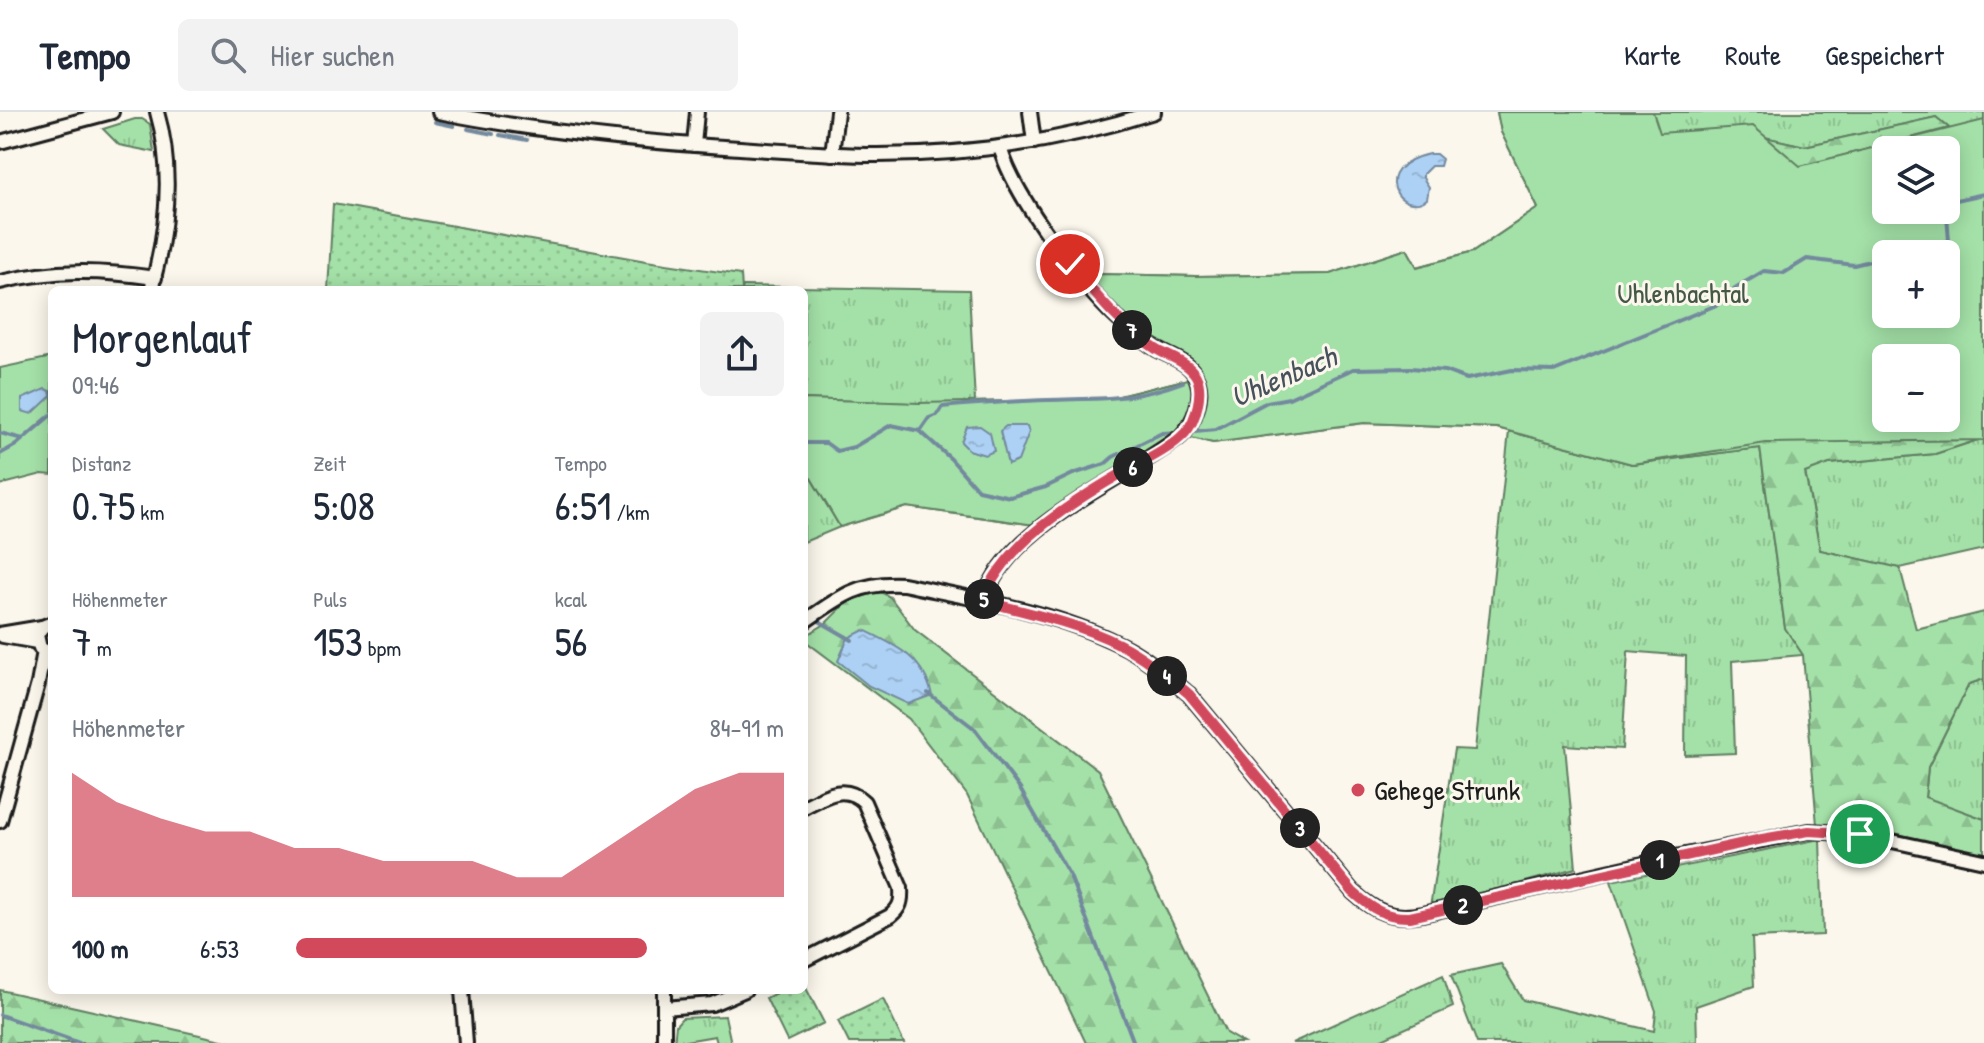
<!DOCTYPE html>
<html lang="de">
<head>
<meta charset="utf-8">
<style>
  :root { --surface:#fff; --page:#f2f2f3; --text:#1f2937; --muted:#747a83; --line:#e0e1e3; --accent:#d1495b }
  body { margin:0; font-family:"Patrick Hand",sans-serif; background:var(--page); color:var(--text); height:100vh; display:flex; flex-direction:column; font-size:30px; white-space:nowrap }
  * { box-sizing:border-box; margin:0 }
  p { font-size:26px; color:var(--muted) }
  .icon { flex:none; width:44px; height:44px; fill:none; stroke:currentColor; stroke-width:2; stroke-linecap:round; stroke-linejoin:round }
  .map { position:relative; flex:1; overflow:hidden }
  .sheet { position:absolute; left:48px; top:174px; width:760px; height:708px; display:flex; flex-direction:column; background:var(--surface); border-radius:12px; box-shadow:0 4px 20px #0003 }
  .sheet>* { flex:none }
  .fabs { position:absolute; left:1872px; top:24px; display:grid; gap:16px }
  .fabs a { display:grid; place-items:center; width:88px; height:88px; border-radius:12px; background:var(--surface); box-shadow:0 4px 20px #0003; font-size:40px }
  .pin { position:absolute; display:grid; place-items:center; width:68px; height:68px; color:#fff; margin:-34px; border:4px solid #fff; border-radius:50%; box-shadow:0 2px 8px #0007 }
  .km { position:absolute; width:40px; height:40px; margin:-20px; border-radius:50%; background:#222; color:#fff; font-size:22px; line-height:40px; text-align:center }
  .round { display:grid; place-items:center; flex:none; width:84px; height:84px; border-radius:12px; background:var(--page) }
  .headline { display:flex; align-items:center; justify-content:space-between; height:136px; padding:0 24px }
  h1 { font-size:44px; font-weight:600; line-height:60px }
  .stats { display:grid; grid-template-columns:repeat(3,1fr); gap:12px; height:136px; padding:8px 24px }
  .stats div { display:grid; align-content:center }
  .stats b { font-size:40px; font-weight:600 }
  .stats small { font-size:22px; font-weight:400 }
  .stats p { font-size:22px }
  .chart { height:224px; padding:16px 24px }
  .chart p { display:flex; justify-content:space-between }
  .chart svg { width:100%; height:144px; margin-top:8px; fill:var(--accent); opacity:.7 }
  ul { padding:0 24px; list-style:none; font-size:26px }
  li { display:grid; grid-template-columns:128px 96px 1fr; align-items:center; height:60px }
  li i { height:20px; border-radius:10px; background:var(--accent) }
  header { display:flex; align-items:center; gap:48px; box-sizing:border-box; height:112px; padding:0 40px; background:var(--surface); border-bottom:2px solid var(--line) }
  header strong { font-size:38px }
  nav { display:flex; gap:44px; margin-inline-start:auto; font-size:28px }
  .search { width:560px; height:72px; background:var(--page); display:flex; align-items:center; gap:20px; box-sizing:border-box; padding:0 28px; border-radius:12px; color:var(--muted); font-size:30px }
  .map>svg:first-child { display:block }
  .grass { fill:url(#grass-tufts); stroke:#607e62; stroke-width:2; fill-rule:evenodd }
  .forest { fill:url(#forest-firs); stroke:#607e62; stroke-width:2; fill-rule:evenodd }
  .park { fill:#a4e1a8; stroke:#607e62; stroke-width:2; fill-rule:evenodd }
  .garden { fill:url(#garden-dots); stroke:#607e62; stroke-width:2 }
  .water { fill:url(#water-ripples); stroke:#73899e; stroke-width:2 }
  .lines { fill:none; stroke-linecap:round; stroke-linejoin:round }
  .stream { stroke:#73899e; stroke-width:4 }
  .street-casing { stroke:#1c1c1c; stroke-width:18 }
  .street { stroke:#fbf7ec; stroke-width:12 }
  .route-casing { stroke:#fff; stroke-width:16 }
  .route { stroke:#d1495b; stroke-width:10 }
  .poi-dot { fill:#d1495b; stroke:#fbf7ec; stroke-width:3 }
  .labels { text-anchor:middle; dominant-baseline:central; stroke-width:6; stroke-linejoin:round; paint-order:stroke }
  .park-label { font-size:28px; fill:#455746; stroke:#fbf7ec }
  .poi-label { font-size:28px; fill:#1c1c1c; stroke:#fbf7ec; text-anchor:start }
  .water-label { font-size:30px; font-style:italic; fill:#48525d; stroke:#fbf7ec }
</style>
</head>
<body>
<header>
<strong>Tempo</strong>
<div class="search"><svg class="icon" aria-label="search" viewBox="0 0 24 24"><circle cx="10" cy="10" r="6"/><path d="M15 15l6 6"/></svg>Hier suchen</div>
<nav><a>Karte</a><a>Route</a><a>Gespeichert</a></nav>
</header>
<div class="map">
<svg width="1984" height="931" viewBox="0 0 1984 931">
  <defs>
    <pattern id="grass-tufts" width="24" height="20" patternUnits="userSpaceOnUse" patternTransform="scale(2)"><rect width="24" height="20" fill="#a4e1a8"/><path d="M3 7l-1-3M5 7V3M7 7l1-3M15 17l-1-3M17 17v-4M19 17l1-3" fill="none" stroke="#8dc090"/></pattern>
    <pattern id="forest-firs" width="22" height="20" patternUnits="userSpaceOnUse" patternTransform="scale(2)"><rect width="22" height="20" fill="#a4e1a8"/><path d="M5 1l3.5 6h-7zM16 11l3.5 6h-7z" fill="#8dc090"/></pattern>
    <pattern id="garden-dots" width="8" height="8" patternUnits="userSpaceOnUse" patternTransform="scale(2)"><rect width="8" height="8" fill="#a4e1a8"/><path d="M2 2h.1M6 6h.1" fill="none" stroke="#8dc090" stroke-width="1.8" stroke-linecap="round"/></pattern>
    <pattern id="water-ripples" width="26" height="14" patternUnits="userSpaceOnUse" patternTransform="scale(2)"><rect width="26" height="14" fill="#add1f5"/><path d="M2 4q2-2 4 0t4 0M15 11q2-2 4 0t4 0" fill="none" stroke="#94b3d1"/></pattern>
  </defs>
  <rect width="100%" height="100%" fill="#fbf7ec"/>
  <filter id="ink" filterUnits="userSpaceOnUse"><feTurbulence type="fractalNoise" baseFrequency=".0125" numOctaves="2"/><feDisplacementMap in="SourceGraphic" scale="16" xChannelSelector="R" yChannelSelector="G"/><feConvolveMatrix kernelMatrix="1 2 1 2 8 2 1 2 1" color-interpolation-filters="sRGB"/></filter>
  <g filter="url(#ink)">
    <!-- grass -->
    <g class="grass">
      <path d="M1497,0L1678,86L1949,16L1936,5L1805,34L1746,21L1641,30L1647,0H1984V132L1772,144L1192,302L804,287V178H742L743,174L969,178L975,290L1107,287L1192,266L1202,257L1154,231L1100,162L1196,164L1330,162L1407,137L1417,155L1473,140L1538,96L1501,20ZM1886,38H1946V98H1886Z"/>
      <path d="M135,7H142L150,12L154,40L119,33L103,17Z"/>
      <path d="M1509,319L1632,352L1760,336L1785,516L1803,543L1732,549L1735,641L1685,643L1686,544L1628,539L1622,637L1565,633L1576,756L1430,796L1454,637L1475,638Z"/>
      <path d="M1984,326V437L1900,456L1820,438L1805,360L1829,352L1935,342Z"/>
      <path d="M811,365L840,415L804,430V366Z"/>
      <path d="M1984,567V707L1925,686L1928,655L1969,572Z"/>
      <path d="M1820,727L1823,823L1752,826L1754,874L1696,894L1697,931H1477L1451,863L1501,852L1523,888L1654,919L1656,899L1611,769Z"/>
      <path d="M1443,863L1453,895L1373,931H1292Z"/>
      <path d="M725,904L731,931H717L715,924L674,931L676,913L682,906Z"/>
    </g>
    <!-- forest -->
    <g class="forest">
      <path d="M1936,5L1949,16L1678,86L1641,30L1747,21L1805,34Z"/>
      <path d="M1954,131L1984,326L1935,342L1829,352L1805,361L1820,438L1900,456L1916,517L1984,500V567L1969,572L1928,655L1925,685L1984,707V742L1892,721L1817,713L1803,543L1785,516L1760,336L1632,352L1497,316L1364,311L1213,331L1179,323L1035,413L907,395L840,415L811,366H804V287L1079,344L1772,144ZM1886,142H1946V202H1886ZM1886,246H1946V306H1886Z"/>
      <path d="M879,479L890,485L915,518L1098,658L1226,921L1243,931H1086L967,683L909,607L804,528V525L825,512L847,490Z"/>
      <path d="M0,878L235,931H0Z"/>
    </g>
    <!-- park -->
    <g class="park">
      <path d="M1497,0H1653L1660,21L1753,14L1800,54L1984,8V328L1766,331L1632,352L1497,316L1364,311L1213,331L1179,323L1035,413L907,395L840,415L811,366H804V287L919,291L1107,287L1192,266L1202,258L1154,231L1126,208L1085,166L1100,162L1196,164L1330,162L1407,137L1417,155L1473,140L1538,96L1501,20ZM1886,38H1946V98H1886ZM1886,142H1946V202H1886ZM1886,246H1946V306H1886Z"/>
      <path d="M52,245V363L42,362L0,373V256Z"/>
    </g>
    <!-- garden -->
    <g class="garden">
      <path d="M333,92L646,149L741,163L742,178H328Z"/>
      <path d="M804,872L824,911L787,929L766,886L782,878H804Z"/>
      <path d="M883,887L904,931H849L838,909Z"/>
    </g>
    <!-- water -->
    <g class="water">
      <path d="M1429,42H1436L1442,47L1440,54H1431L1423,62V66L1429,75L1427,87C1401,106 1367,56 1429,42Z"/>
      <path d="M45,277L50,279L51,284L32,302L22,299V287Z"/>
      <path d="M980,314L990,321L994,339L985,343L969,338L961,330L967,315Z"/>
      <path d="M1006,314H1027L1029,320L1018,349L1008,353L1000,319Z"/>
      <path d="M864,518C897,534 923,545 932,583L908,592L869,574L838,549L848,526Z"/>
    </g>
    <g class="lines">
      <!-- stream -->
      <g class="stream">
        <path d="M435,10L454,14"/>
        <path d="M468,17L493,22"/>
        <path d="M500,23L527,28"/>
        <path d="M1947,90L1984,82"/>
        <path d="M1899,142L1949,129L1946,90"/>
        <path d="M920,319L929,306L937,303L942,295C977,292 1013,289 1048,288C1099,286 1133,289 1183,270"/>
        <path d="M1195,319L1216,317L1267,290L1289,286L1353,257L1411,256L1445,259L1467,267L1512,258L1554,259L1719,192L1735,176L1764,159L1784,161L1807,147L1854,153L1886,145"/>
        <path d="M0,321L23,327"/>
        <path d="M804,331H826L837,339L854,335L891,313L920,319L951,347L978,378L1010,385L1046,375L1073,362L1105,352L1113,345L1162,321L1180,320"/>
        <path d="M0,342L16,333L52,302"/>
        <path d="M819,509L852,528"/>
        <path d="M928,581L975,617L1020,677L1070,764L1134,931"/>
        <path d="M0,903L79,931"/>
      </g>
      <!-- street casing -->
      <g class="street-casing">
        <g id="street">
          <path d="M439,0C539,20 638,30 740,36C782,39 825,42 867,43C964,44 1062,30 1154,0"/>
          <path d="M1030,0L1034,30"/>
          <path d="M0,30L112,0"/>
          <path d="M694,33L697,0"/>
          <path d="M832,42L837,0"/>
          <path d="M0,170C56,157 98,158 155,166"/>
          <path d="M151,178C167,120 174,58 157,0"/>
          <path d="M983,489C1010,411 1119,371 1180,325C1194,312 1206,282 1195,263C1188,249 1168,244 1155,236C1145,230 1136,221 1126,214C1086,181 1014,85 1000,35"/>
          <path d="M804,510C838,486 859,469 903,472C974,487 1052,499 1119,532C1145,544 1167,564 1189,582L1353,780C1375,800 1392,808 1422,802L1665,747L1809,719L1860,722L1984,749"/>
          <path d="M0,522L42,515"/>
          <path d="M3,524L37,530"/>
          <path d="M49,541L40,536L37,523L42,515L52,511"/>
          <path d="M804,695C825,684 844,671 864,690L901,776C902,790 900,796 890,804L804,848"/>
          <path d="M0,709L38,572L44,539"/>
          <path d="M462,878L466,931"/>
          <path d="M664,878V931"/>
          <path d="M664,896L712,892L745,878"/>
        </g>
      </g>
      <!-- street -->
      <use href="#street" class="street"/>
    </g>
  </g>
  <g class="lines" filter="url(#ink)">
    <!-- route casing -->
    <g class="route-casing">
      <path id="route" d="M1070,152C1096,183 1121,215 1156,237C1169,245 1188,250 1196,264C1204,279 1196,309 1185,321C1169,338 1144,349 1124,360C1074,389 1003,432 983,489C1029,501 1077,511 1119,532C1145,545 1167,564 1189,582L1353,780C1371,796 1385,806 1410,805L1762,727L1809,719L1860,722"/>
    </g>
    <!-- route -->
    <use href="#route" class="route"/>
  </g>
  <!-- markers -->
  <circle class="poi-dot" cx="1358" cy="678" r="8"/>
  <g class="labels">
    <!-- park labels -->
    <g class="park-label">
      <text x="1683" y="181">Uhlenbachtal</text>
    </g>
    <!-- poi labels -->
    <g class="poi-label">
      <text x="1374" y="678">Gehege Strunk</text>
    </g>
    <!-- water labels -->
    <g class="water-label">
      <text transform="translate(1283 264) rotate(-23)">Uhlenbach</text>
    </g>
  </g>
</svg>
<div class="fabs">
<a><svg class="icon" aria-label="layers" viewBox="0 0 24 24"><path d="M12 4l9 5-9 5-9-5zM3 14l9 5 9-5"/></svg></a>
<a>+</a>
<a>−</a>
</div>
<div class="pin" style="left:1860px;top:722px;background:#1e9e55"><svg class="icon" aria-label="arrive" viewBox="0 0 24 24"><path d="M6 21V4h12l-3 4 3 4H6"/></svg></div>
<div class="pin" style="left:1070px;top:152px;background:#d93025"><svg class="icon" aria-label="check" viewBox="0 0 24 24"><path d="M5 12l5 5 9-10"/></svg></div>
<b class="km" style="left:1660px;top:748px">1</b>
<b class="km" style="left:1463px;top:793px">2</b>
<b class="km" style="left:1300px;top:716px">3</b>
<b class="km" style="left:1167px;top:564px">4</b>
<b class="km" style="left:984px;top:487px">5</b>
<b class="km" style="left:1133px;top:355px">6</b>
<b class="km" style="left:1132px;top:218px">7</b>
<section class="sheet">
<div class="headline"><div><h1>Morgenlauf</h1><p>09:46</p></div><a class="round"><svg class="icon" aria-label="share" viewBox="0 0 24 24"><path d="M12 15V3M7 8l5-5 5 5M5 13v7h14v-7"/></svg></a></div>
<div class="stats">
<div><p>Distanz</p><b>0.75<small> km</small></b></div>
<div><p>Zeit</p><b>5:08</b></div>
<div><p>Tempo</p><b>6:51<small> /km</small></b></div>
</div>
<div class="stats">
<div><p>Höhenmeter</p><b>7<small> m</small></b></div>
<div><p>Puls</p><b>153<small> bpm</small></b></div>
<div><p>kcal</p><b>56</b></div>
</div>
<div class="chart"><p><span>Höhenmeter</span>84–91 m</p>
<svg viewBox="0 0 160 44" preserveAspectRatio="none"><path d="M0 44V6L10 15L20 20L30 24L40 24L50 29L60 29L70 33L80 33L90 33L100 38L110 38L120 29L130 20L140 11L150 6L160 6V44z"/></svg>
</div>
<ul>
<li><b>100 m</b>6:53<i style="width:72%"></i></li>
</ul>
</section>
</div>
</body>
</html>
